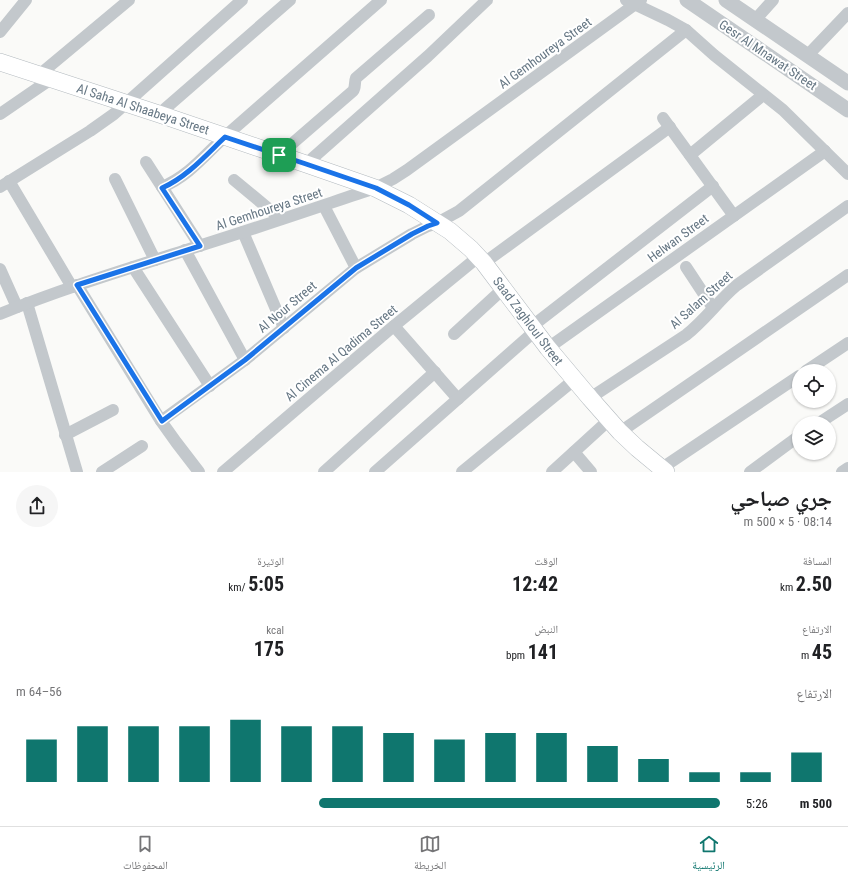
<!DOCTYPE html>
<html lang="ar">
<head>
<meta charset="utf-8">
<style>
  :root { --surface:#fff; --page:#f6f6f6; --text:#202124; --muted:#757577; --line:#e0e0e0; --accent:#0f766e }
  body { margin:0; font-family:"Roboto Condensed","Noto Naskh Arabic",sans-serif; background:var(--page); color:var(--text); direction:rtl; height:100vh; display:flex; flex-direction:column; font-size:15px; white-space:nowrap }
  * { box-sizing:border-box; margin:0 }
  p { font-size:13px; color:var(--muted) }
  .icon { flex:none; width:22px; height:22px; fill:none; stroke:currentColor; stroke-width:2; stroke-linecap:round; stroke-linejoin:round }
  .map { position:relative; height:472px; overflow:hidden; direction:ltr }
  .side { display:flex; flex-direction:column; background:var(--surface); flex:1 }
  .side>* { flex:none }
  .tools { position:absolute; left:792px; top:364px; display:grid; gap:8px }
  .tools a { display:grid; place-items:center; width:44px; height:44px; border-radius:50%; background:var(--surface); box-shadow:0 1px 3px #0004; font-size:20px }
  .pin { position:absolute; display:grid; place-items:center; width:34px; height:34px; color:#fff; margin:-17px; border-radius:8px; box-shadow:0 2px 6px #0006 }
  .round { display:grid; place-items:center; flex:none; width:42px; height:42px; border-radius:21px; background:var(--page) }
  .summary { display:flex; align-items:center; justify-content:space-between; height:68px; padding:0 16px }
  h1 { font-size:22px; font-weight:700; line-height:30px }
  .metrics { display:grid; grid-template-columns:repeat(3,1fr); gap:6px; height:68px; padding:4px 16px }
  .metrics div { display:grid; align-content:center }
  .metrics b { font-size:20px; font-weight:700 }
  .metrics small { font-size:11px; font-weight:400 }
  .metrics p { font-size:11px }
  .chart { height:112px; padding:8px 16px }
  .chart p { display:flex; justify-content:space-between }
  .chart svg { width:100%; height:72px; margin-top:4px; stroke:var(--accent); stroke-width:6 }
  ul { padding:0 16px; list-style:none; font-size:13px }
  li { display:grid; grid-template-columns:64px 48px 1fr; align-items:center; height:30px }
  li i { height:10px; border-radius:5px; background:var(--accent) }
  .menu { display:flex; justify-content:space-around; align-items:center; height:56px; border-top:1px solid var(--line); background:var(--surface); font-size:11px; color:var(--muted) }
  .menu a { display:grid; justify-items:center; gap:2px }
  .menu .on { color:var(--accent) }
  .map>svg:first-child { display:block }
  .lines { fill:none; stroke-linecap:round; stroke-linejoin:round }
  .secondary-casing { stroke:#b3babf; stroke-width:18 }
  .minor { stroke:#c3c8cc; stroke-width:12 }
  .tertiary { stroke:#c3c8cc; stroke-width:15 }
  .secondary { stroke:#fff; stroke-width:17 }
  .route-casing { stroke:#fff; stroke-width:8 }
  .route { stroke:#1a73e8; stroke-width:5 }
  .labels { text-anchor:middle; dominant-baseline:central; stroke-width:4; stroke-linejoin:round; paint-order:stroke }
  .street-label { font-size:13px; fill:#657683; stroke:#fff }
</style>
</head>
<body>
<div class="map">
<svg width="848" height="472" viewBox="0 0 848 472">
  <rect width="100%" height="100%" fill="#fafaf8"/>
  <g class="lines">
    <!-- secondary casing -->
    <g class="secondary-casing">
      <path id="secondary" d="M0,62L159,114L306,164L375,188L409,205L450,231L471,249L484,263L548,348L590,398L620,432L637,448L666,472"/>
    </g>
    <!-- minor -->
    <g class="minor">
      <path d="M626,0L668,20L686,30L714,55L783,110L848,174"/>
      <path d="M755,20L773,0"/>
      <path d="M0,32L26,0"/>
      <path d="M807,56L848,13"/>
      <path d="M39,75L129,0"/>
      <path d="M0,114L51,79"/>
      <path d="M159,114L290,0"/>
      <path d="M663,118L734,216"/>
      <path d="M279,155L353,91C356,87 354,83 356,78L429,15"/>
      <path d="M690,155L763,95"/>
      <path d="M146,162L200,246"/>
      <path d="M306,164L428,56L487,0"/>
      <path d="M115,179L155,260"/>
      <path d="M234,180L281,219"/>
      <path d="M9,181L72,287"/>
      <path d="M0,187L90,131L114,114L242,0"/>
      <path d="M162,187C190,176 208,151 230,132C280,88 331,44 381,0"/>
      <path d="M324,206L356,268"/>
      <path d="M243,232L284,328"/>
      <path d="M185,250L245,360"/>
      <path d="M484,263L670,127"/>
      <path d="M133,267L210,386"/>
      <path d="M686,267L713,308"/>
      <path d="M0,269L17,307"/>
      <path d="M77,285L161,421L176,442L199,472"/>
      <path d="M27,303L77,472"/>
      <path d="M0,314C66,287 134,267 202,245C260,227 318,207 375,188L393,179L407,170L641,0"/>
      <path d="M394,326L458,399"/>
      <path d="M531,327L713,186"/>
      <path d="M454,334L504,288"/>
      <path d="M548,348L825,151"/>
      <path d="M806,371L848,343"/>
      <path d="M590,398L686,335C705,320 719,300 737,285L848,206"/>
      <path d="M161,421L245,360L356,268L412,234L428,226L437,223L459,211L686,30"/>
      <path d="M819,423L848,404"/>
      <path d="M620,432L848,275"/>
      <path d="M65,435L113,410"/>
      <path d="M574,452L591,472"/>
      <path d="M662,468L799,376"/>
      <path d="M102,472L142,446"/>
      <path d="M223,472L389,330L478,257"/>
      <path d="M324,472L435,372"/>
      <path d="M375,472L535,331"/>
      <path d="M462,472L574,380"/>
      <path d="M552,472L609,420"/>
      <path d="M750,472L799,436"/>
      <path d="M842,472L848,468"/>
    </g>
    <!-- tertiary -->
    <g class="tertiary">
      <path d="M687,0L848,110"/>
      <path d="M726,0L848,83"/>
    </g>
    <!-- secondary -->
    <use href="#secondary" class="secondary"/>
  </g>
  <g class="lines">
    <!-- route casing -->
    <g class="route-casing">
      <path id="route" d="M225,137L306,164L376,188L409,205L437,223L428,226L412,234L356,268L245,360L162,421L77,285L200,246L162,188C187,177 206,155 225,137Z"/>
    </g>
    <!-- route -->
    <use href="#route" class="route"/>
  </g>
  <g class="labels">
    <!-- street labels -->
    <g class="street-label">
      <text transform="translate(545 53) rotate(-36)">Al Gemhoureya Street</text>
      <text transform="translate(768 55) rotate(34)">Gesr Al Mnawat Street</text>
      <text transform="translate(143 109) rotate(18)">Al Saha Al Shaabeya Street</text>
      <text transform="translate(269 209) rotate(-18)">Al Gemhoureya Street</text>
      <text transform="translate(678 238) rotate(-36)">Helwan Street</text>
      <text transform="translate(701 300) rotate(-42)">Al Salam Street</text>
      <text transform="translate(287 307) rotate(-40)">Al Nour Street</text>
      <text transform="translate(528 321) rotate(53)">Saad Zaghloul Street</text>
      <text transform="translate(341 353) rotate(-40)">Al Cinema Al Qadima Street</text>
    </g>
  </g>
</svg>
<div class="tools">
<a><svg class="icon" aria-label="locate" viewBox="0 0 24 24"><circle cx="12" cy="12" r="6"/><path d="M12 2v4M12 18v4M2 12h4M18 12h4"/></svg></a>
<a><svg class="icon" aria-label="layers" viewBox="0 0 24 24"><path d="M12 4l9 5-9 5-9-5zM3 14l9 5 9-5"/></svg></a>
</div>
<div class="pin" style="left:279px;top:155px;background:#1e9e55"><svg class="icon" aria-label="arrive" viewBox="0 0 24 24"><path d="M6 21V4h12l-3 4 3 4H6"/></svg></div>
</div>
<section class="side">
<div class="summary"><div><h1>جري صباحي</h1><p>08:14 · 5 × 500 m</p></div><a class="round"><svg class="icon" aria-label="share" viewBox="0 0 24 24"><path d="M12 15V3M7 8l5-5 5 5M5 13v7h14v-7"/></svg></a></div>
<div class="metrics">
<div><p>المسافة</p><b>2.50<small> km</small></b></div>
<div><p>الوقت</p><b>12:42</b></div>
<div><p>الوتيرة</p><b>5:05<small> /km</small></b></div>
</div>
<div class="metrics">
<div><p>الارتفاع</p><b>45<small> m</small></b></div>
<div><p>النبض</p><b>141<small> bpm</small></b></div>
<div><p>kcal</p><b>175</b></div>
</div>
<div class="chart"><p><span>الارتفاع</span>56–64 m</p>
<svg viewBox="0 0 160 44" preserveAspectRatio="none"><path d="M5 44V18M15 44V10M25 44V10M35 44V10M45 44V6M55 44V10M65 44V10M75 44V14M85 44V18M95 44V14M105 44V14M115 44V22M125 44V30M135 44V38M145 44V38M155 44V26"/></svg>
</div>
<ul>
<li><b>500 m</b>5:26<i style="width:57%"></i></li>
</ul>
</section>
<nav class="menu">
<a class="on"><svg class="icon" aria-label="home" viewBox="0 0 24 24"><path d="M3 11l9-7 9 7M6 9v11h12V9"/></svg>الرئيسية</a>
<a><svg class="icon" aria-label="map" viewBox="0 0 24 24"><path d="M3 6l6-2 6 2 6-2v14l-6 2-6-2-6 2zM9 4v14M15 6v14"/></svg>الخريطة</a>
<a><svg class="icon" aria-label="saved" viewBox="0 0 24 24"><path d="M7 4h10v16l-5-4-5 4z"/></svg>المحفوظات</a>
</nav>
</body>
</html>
